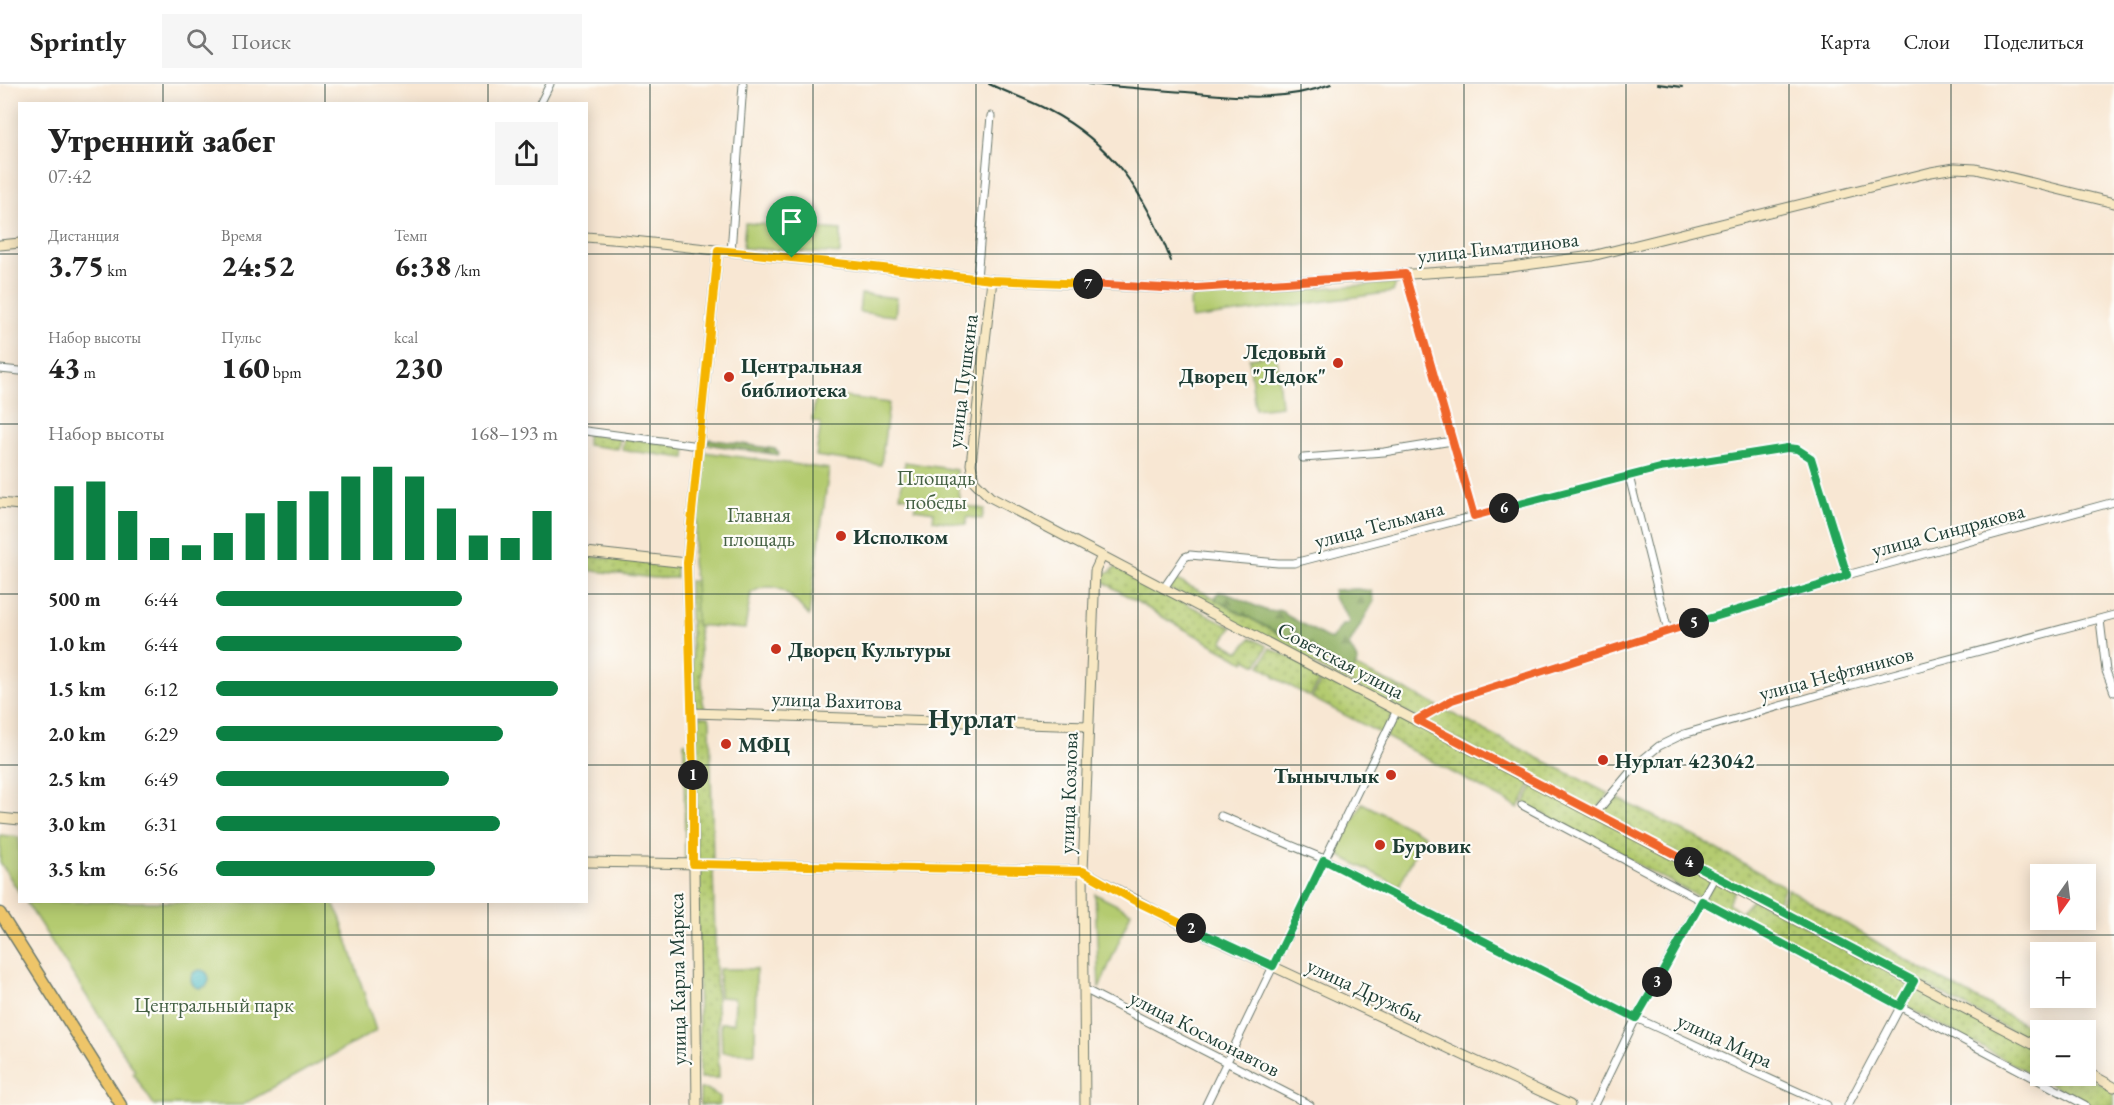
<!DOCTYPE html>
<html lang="ru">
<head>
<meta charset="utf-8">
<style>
  :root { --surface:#fff; --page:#f6f6f6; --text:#222; --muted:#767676; --line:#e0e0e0; --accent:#0b8043 }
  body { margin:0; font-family:"EB Garamond",serif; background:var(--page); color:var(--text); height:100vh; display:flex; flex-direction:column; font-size:22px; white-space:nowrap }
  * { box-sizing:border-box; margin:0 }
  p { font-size:20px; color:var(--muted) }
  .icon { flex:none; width:33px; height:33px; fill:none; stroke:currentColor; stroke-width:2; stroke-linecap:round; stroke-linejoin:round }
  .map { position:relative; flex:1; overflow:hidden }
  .panel { position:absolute; left:18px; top:18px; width:570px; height:801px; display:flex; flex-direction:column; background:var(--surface); border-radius:0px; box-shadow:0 3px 15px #0003 }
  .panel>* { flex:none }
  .needle { width:39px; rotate:194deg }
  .fabs { position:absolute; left:2030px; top:780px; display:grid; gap:12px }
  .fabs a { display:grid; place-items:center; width:66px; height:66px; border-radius:0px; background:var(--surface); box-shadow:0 3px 15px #0003; font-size:30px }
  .pin { position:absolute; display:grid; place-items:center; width:51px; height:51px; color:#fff; margin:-62px -26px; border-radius:50% 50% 50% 0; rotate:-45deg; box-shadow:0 0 6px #0007 }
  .pin .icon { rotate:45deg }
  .km { position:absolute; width:30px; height:30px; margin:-15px; border-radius:50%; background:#222; color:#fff; font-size:16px; line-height:30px; text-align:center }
  .round { display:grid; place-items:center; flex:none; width:63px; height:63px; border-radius:0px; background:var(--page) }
  .headline { display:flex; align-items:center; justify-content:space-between; height:102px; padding:0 30px }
  h1 { font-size:33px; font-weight:800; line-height:45px }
  .stats { display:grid; grid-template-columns:repeat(3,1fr); gap:9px; height:102px; padding:6px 30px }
  .stats div { display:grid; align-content:center }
  .stats b { font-size:30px; font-weight:800 }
  .stats small { font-size:16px; font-weight:400 }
  .stats p { font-size:16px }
  .chart { height:168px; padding:12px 30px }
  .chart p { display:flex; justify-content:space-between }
  .chart svg { width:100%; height:108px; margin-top:6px; stroke:var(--accent); stroke-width:6 }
  ul { padding:0 30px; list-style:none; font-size:20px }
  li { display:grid; grid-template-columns:96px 72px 1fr; align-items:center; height:45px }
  li i { height:15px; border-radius:8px; background:var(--accent) }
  header { display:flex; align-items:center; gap:36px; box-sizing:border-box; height:84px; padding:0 30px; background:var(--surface); border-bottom:2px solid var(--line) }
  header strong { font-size:28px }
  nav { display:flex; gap:33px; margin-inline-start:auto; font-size:21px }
  .search { width:420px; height:54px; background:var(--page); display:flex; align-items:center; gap:15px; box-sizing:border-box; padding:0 21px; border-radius:0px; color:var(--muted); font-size:22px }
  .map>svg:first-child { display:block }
  .grass { fill:url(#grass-dots); stroke:#6a8452; stroke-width:1.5 }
  .forest { fill:url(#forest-firs); stroke:#57764b; stroke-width:1.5 }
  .green { fill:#b4cb6f; stroke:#6a8452; stroke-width:1.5 }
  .water { fill:#4bb9c2; stroke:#357b7b; stroke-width:1.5 }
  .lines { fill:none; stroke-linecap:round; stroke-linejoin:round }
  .street-casing { stroke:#6b786c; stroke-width:9 }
  .secondary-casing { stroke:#6b786c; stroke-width:11 }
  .primary-casing { stroke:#6b786c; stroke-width:13 }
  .street { stroke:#fff; stroke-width:7 }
  .secondary { stroke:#f8e8c3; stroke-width:9 }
  .primary { stroke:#eec569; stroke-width:10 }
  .rail { stroke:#1f3d34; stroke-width:2 }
  .split-1-casing { stroke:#fff; stroke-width:12 }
  .split-2-casing { stroke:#fff; stroke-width:12 }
  .split-3-casing { stroke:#fff; stroke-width:12 }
  .split-4-casing { stroke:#fff; stroke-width:12 }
  .split-5-casing { stroke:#fff; stroke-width:12 }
  .split-6-casing { stroke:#fff; stroke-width:12 }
  .split-7-casing { stroke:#fff; stroke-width:12 }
  .split-8-casing { stroke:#fff; stroke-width:12 }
  .split-1 { stroke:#f5b400; stroke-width:8 }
  .split-2 { stroke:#f5b400; stroke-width:8 }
  .split-3 { stroke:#22a559; stroke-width:8 }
  .split-4 { stroke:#22a559; stroke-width:8 }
  .split-5 { stroke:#f0652b; stroke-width:8 }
  .split-6 { stroke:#22a559; stroke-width:8 }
  .split-7 { stroke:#f0652b; stroke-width:8 }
  .split-8 { stroke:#f5b400; stroke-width:8 }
  .grid { fill:none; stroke:#1f3d34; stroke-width:1.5; stroke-opacity:0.55 }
  .poi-dot { fill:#c8321e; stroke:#fdfcf7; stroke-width:2 }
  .labels { text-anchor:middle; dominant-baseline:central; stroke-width:4.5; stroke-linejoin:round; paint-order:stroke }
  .street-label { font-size:21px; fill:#1f3d34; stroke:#fdfcf7 }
  .poi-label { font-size:21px; font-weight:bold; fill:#1f3d34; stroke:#fdfcf7; text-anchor:start }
  .park-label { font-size:21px; fill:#446043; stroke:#fdfcf7 }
  .district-label { font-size:27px; font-weight:bold; fill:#1f3d34; stroke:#fdfcf7 }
</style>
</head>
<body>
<header>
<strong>Sprintly</strong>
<div class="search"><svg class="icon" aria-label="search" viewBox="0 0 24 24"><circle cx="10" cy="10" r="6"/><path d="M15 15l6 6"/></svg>Поиск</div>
<nav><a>Карта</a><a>Слои</a><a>Поделиться</a></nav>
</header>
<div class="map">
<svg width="2114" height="1021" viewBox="0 0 2114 1021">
  <defs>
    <pattern id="grass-dots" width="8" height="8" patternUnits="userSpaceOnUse" patternTransform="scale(1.5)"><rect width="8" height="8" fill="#b4cb6f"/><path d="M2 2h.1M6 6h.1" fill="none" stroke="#92a65c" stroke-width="1.8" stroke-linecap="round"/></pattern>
    <pattern id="forest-firs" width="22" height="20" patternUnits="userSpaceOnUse" patternTransform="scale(1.5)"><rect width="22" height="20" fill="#8faf62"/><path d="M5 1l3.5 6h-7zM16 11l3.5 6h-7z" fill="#749052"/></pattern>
  </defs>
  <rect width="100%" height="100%" fill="#fdfcf7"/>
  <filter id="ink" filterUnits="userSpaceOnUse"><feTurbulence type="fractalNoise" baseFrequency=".0167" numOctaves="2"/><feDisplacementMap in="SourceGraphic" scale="12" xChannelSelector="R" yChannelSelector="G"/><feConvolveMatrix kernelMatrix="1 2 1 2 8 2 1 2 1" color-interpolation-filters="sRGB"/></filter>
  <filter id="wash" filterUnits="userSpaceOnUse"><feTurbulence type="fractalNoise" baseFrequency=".008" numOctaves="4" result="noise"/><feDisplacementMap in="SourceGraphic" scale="24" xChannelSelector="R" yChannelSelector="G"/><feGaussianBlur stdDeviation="1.35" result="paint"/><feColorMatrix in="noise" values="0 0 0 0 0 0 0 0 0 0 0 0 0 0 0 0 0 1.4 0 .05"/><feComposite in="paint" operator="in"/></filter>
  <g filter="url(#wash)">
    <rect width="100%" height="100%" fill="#f8e7d3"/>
    <!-- grass -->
    <g class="grass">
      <path d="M587,350L620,354L618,365L587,361Z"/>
      <path d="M624,354L686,362L685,374L622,366Z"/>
      <path d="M587,472L676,480V494H654L587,486Z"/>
      <path d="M1115,483L1232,543L1222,558L1239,568L1251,554L1267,562L1257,581L1246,575L1244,578L1166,535L1100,496L1105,488L1109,489Z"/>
      <path d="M1172,494L1215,514L1216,516L1345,586L1350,587L1356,583L1399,603L1392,621L1165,503Z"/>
      <path d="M689,497H696L703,618L706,628H694Z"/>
      <path d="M1270,564L1323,589L1310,613L1274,593L1273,590L1260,582Z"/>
      <path d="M1325,590L1395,626L1383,651L1312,614Z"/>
      <path d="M1401,604L1438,622L1418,635L1393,622Z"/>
      <path d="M1441,624L1609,710L1595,728L1420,636Z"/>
      <path d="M1397,628L1532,698L1519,724L1386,653Z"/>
      <path d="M694,632L709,633L710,637L713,778H696Z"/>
      <path d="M684,659H691L692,777L685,776Z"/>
      <path d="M1534,700L1713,793L1701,814L1524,720Z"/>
      <path d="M1613,712L1699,755L1785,803L1776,822L1599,728Z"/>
      <path d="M696,784H713L719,994H700Z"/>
      <path d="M1716,795L1736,805L1728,819L1741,828L1753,815L1911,897L1899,920L1704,816Z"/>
      <path d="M1788,805L1920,884L2040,949V962L1779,823Z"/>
      <path d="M1914,900L2040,966V992H2085L2114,1006V1021H2089L1903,921Z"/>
      <path d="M700,1005H707L720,1013V1021H700Z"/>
    </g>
    <!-- forest -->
    <g class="forest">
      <path d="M709,355L775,365L779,369L778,371L773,370L706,360Z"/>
      <path d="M1357,505L1371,507L1374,517L1349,561L1358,577L1354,585L1350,587L1216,516V511L1219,508L1228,510L1267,527C1276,529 1278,522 1286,531L1331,556L1342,541H1347L1349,538L1345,528L1333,513L1334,506Z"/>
    </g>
    <!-- green -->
    <g class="green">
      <path d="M745,139L841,146L840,170L743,164Z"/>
      <path d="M1396,199L1393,208L1191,235L1190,217L1194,212Z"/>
      <path d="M861,210L897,214L895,232L859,228Z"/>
      <path d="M1276,271L1281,322L1255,325L1249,274Z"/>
      <path d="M816,309L889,319L881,381L816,372L821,339L812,337Z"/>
      <path d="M704,368L829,385L809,532C793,514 778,492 751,509L745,545L696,541L695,497L692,478Z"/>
      <path d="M905,378L956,386L961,421L984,425L982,435L967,433L966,441L933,436L934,428L915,425L916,415L900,412Z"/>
      <path d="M1362,719L1424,751L1399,802L1336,770Z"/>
      <path d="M0,751L19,753V808L0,778Z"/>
      <path d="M1095,810L1131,828L1099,905Z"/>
      <path d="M26,818H332L340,833L376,947L242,1021H154L133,989L135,987Z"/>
      <path d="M719,885H756L755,969L722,968L721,939H734L735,917L733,914L719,913Z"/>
    </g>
    <!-- water -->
    <circle class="water" cx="200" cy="895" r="9"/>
  </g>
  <g filter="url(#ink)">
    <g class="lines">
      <!-- street casing -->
      <g class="street-casing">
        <g id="street">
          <path d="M540,20L550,0"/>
          <path d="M731,168L743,0"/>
          <path d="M1405,190L1474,432"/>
          <path d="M977,194L991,32"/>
          <path d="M0,285L20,287"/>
          <path d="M586,347L699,362"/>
          <path d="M1303,374L1384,368L1452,357"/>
          <path d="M1629,392L1668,547"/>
          <path d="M1164,504L1185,473L1190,471L1278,479H1294L1660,384L1787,364L1797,365L1811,374L1847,491"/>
          <path d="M2100,536L2106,587L2114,608"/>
          <path d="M1417,637L1452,616L1668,547L1818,502L1847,491L2114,418"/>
          <path d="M1522,721L2085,1021"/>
          <path d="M1595,730L1636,681L1659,662L1684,650L1852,601L2114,531"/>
          <path d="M1221,732L1324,775L1636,934L1827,1021"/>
          <path d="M1084,905L1310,1021"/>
          <path d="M1206,1021L1397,626"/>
          <path d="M1594,1021L1636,934L1715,792"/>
          <path d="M1848,1021L1914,897"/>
        </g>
      </g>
      <!-- secondary casing -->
      <g class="secondary-casing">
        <g id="secondary">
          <path d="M586,153L624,156L992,196L1182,205L1503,184L1592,172L1931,88L1955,84L1976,85L2114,119"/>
          <path d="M0,161L20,159"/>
          <path d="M992,196L971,380L974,397L990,413L2040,964"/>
          <path d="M0,419L20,421"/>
          <path d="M586,468L687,479"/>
          <path d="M692,629L1088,642"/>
          <path d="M0,734L20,736"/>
          <path d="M586,778L1083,787"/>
          <path d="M1083,787L1167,833L1570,1021"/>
          <path d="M2085,987L2114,1003"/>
          <path d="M697,1021L692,629L687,479L718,166"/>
          <path d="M1085,1021L1083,787L1095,487L1102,472"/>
        </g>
      </g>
      <!-- primary casing -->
      <g class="primary-casing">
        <path id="primary" d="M0,829L121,1021"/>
      </g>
      <!-- street -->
      <use href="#street" class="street"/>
      <!-- secondary -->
      <use href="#secondary" class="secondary"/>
      <!-- primary -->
      <use href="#primary" class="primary"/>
      <!-- rail -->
      <g class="rail">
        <path d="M989,0C1008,9 1029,16 1048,26C1112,59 1146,111 1171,177"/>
        <path d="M1089,0C1121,3 1154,6 1186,8C1235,13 1284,18 1331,0"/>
        <path d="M1658,0L1682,3"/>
      </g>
    </g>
  </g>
  <g class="lines" filter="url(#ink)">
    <!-- split-1 casing -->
    <g class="split-1-casing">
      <path id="split-1" d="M693,691L687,479L718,166L792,174"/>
    </g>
    <!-- split-2 casing -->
    <g class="split-2-casing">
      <path id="split-2" d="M693,691V780L1083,787L1135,817L1191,844"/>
    </g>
    <!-- split-3 casing -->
    <g class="split-3-casing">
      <path id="split-3" d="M1191,844L1273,882L1324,776L1636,934L1657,898"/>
    </g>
    <!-- split-4 casing -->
    <g class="split-4-casing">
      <path id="split-4" d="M1657,898L1702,817L1900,922L1914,897L1689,778"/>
    </g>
    <!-- split-5 casing -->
    <g class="split-5-casing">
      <path id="split-5" d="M1689,778L1417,636L1452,616L1694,539"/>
    </g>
    <!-- split-6 casing -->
    <g class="split-6-casing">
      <path id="split-6" d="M1504,424L1660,384L1787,364L1797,365L1811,374L1847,491L1818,502L1694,539"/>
    </g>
    <!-- split-7 casing -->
    <g class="split-7-casing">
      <path id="split-7" d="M1088,200L1182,205L1405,190L1474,432L1504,424"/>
    </g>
    <!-- split-8 casing -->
    <g class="split-8-casing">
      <path id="split-8" d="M792,174L992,196L1088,200"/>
    </g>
    <!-- split-1 -->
    <use href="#split-1" class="split-1"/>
    <!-- split-2 -->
    <use href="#split-2" class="split-2"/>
    <!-- split-3 -->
    <use href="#split-3" class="split-3"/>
    <!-- split-4 -->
    <use href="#split-4" class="split-4"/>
    <!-- split-5 -->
    <use href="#split-5" class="split-5"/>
    <!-- split-6 -->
    <use href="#split-6" class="split-6"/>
    <!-- split-7 -->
    <use href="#split-7" class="split-7"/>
    <!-- split-8 -->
    <use href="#split-8" class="split-8"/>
  </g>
  <!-- grid -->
  <path class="grid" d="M163,0V20M325,0V20M488,0V20M650,0V1021M813,0V1021M976,0V1021M1138,0V1021M1301,0V1021M1464,0V1021M1626,0V1021M1789,0V1021M1951,0V1021M0,170H20M586,170H2114M0,340H20M586,340H2114M0,510H20M586,510H2114M0,681H20M586,681H2114M163,818V1021M325,818V1021M488,818V1021M0,851H2114"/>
  <!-- markers -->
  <g class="poi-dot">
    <circle cx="1338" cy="279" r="6"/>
    <circle cx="729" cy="293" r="6"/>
    <circle cx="841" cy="452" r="6"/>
    <circle cx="776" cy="565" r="6"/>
    <circle cx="726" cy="660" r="6"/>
    <circle cx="1603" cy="676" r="6"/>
    <circle cx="1391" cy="691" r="6"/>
    <circle cx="1380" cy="761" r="6"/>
  </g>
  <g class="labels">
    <!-- street labels -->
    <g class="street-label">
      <text transform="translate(1498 163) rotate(-6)">улица Гиматдинова</text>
      <text transform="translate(962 297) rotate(-83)">улица Пушкина</text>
      <text transform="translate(1379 440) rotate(-15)">улица Тельмана</text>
      <text transform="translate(1948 446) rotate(-15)">улица Синдрякова</text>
      <text transform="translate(1341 576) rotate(28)">Советская улица</text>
      <text transform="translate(1836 589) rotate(-15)">улица Нефтяников</text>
      <text transform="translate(837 616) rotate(2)">улица Вахитова</text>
      <text transform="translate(1068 709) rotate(-88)">улица Козлова</text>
      <text transform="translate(677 895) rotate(-91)">улица Карла Маркса</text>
      <text transform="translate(1365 906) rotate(25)">улица Дружбы</text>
      <text transform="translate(1205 949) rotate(27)">улица Космонавтов</text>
      <text transform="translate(1725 956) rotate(25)">улица Мира</text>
    </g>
    <!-- poi labels -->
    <g class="poi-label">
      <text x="1326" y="267" text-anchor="end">Ледовый<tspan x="1326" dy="24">Дворец "Ледок"</tspan></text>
      <text x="741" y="281">Центральная<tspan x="741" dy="24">библиотека</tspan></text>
      <text x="853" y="452">Исполком</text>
      <text x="788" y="565">Дворец Культуры</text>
      <text x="738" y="660">МФЦ</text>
      <text x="1615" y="676">Нурлат 423042</text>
      <text x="1379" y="691" text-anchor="end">Тынычлык</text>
      <text x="1392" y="761">Буровик</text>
    </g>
    <!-- park labels -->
    <g class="park-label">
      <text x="936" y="393">Площадь<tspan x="936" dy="24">победы</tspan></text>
      <text x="759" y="430">Главная<tspan x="759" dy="24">площадь</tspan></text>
      <text x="214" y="920">Центральный парк</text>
    </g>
    <!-- district labels -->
    <g class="district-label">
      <text x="972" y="634">Нурлат</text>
    </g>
  </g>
</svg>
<div class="fabs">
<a><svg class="needle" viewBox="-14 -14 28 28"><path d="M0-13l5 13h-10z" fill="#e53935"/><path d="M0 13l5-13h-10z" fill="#767676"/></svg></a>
<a>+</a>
<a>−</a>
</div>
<div class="pin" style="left:792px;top:174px;background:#1e9e55"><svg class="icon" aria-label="arrive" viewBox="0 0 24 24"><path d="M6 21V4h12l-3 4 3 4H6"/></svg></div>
<b class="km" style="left:693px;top:691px">1</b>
<b class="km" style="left:1191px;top:844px">2</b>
<b class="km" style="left:1657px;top:898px">3</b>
<b class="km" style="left:1689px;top:778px">4</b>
<b class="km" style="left:1694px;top:539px">5</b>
<b class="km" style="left:1504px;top:424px">6</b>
<b class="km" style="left:1088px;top:200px">7</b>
<section class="panel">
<div class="headline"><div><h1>Утренний забег</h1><p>07:42</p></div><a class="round"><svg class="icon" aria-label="share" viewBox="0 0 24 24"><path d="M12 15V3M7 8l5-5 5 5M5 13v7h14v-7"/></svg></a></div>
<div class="stats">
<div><p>Дистанция</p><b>3.75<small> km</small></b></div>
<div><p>Время</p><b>24:52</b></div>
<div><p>Темп</p><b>6:38<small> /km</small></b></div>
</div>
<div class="stats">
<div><p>Набор высоты</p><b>43<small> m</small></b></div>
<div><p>Пульс</p><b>160<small> bpm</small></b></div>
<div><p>kcal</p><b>230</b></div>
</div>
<div class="chart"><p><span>Набор высоты</span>168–193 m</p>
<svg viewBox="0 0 160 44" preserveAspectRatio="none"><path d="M5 44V14M15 44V12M25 44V24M35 44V35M45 44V38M55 44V33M65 44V25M75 44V20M85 44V16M95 44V10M105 44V6M115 44V10M125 44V23M135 44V34M145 44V35M155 44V24"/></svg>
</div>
<ul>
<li><b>500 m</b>6:44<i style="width:72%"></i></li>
<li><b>1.0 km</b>6:44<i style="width:72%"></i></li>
<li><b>1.5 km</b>6:12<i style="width:100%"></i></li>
<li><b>2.0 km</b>6:29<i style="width:84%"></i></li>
<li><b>2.5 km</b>6:49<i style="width:68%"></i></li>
<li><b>3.0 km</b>6:31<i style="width:83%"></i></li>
<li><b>3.5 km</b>6:56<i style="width:64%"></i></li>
</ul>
</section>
</div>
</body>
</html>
